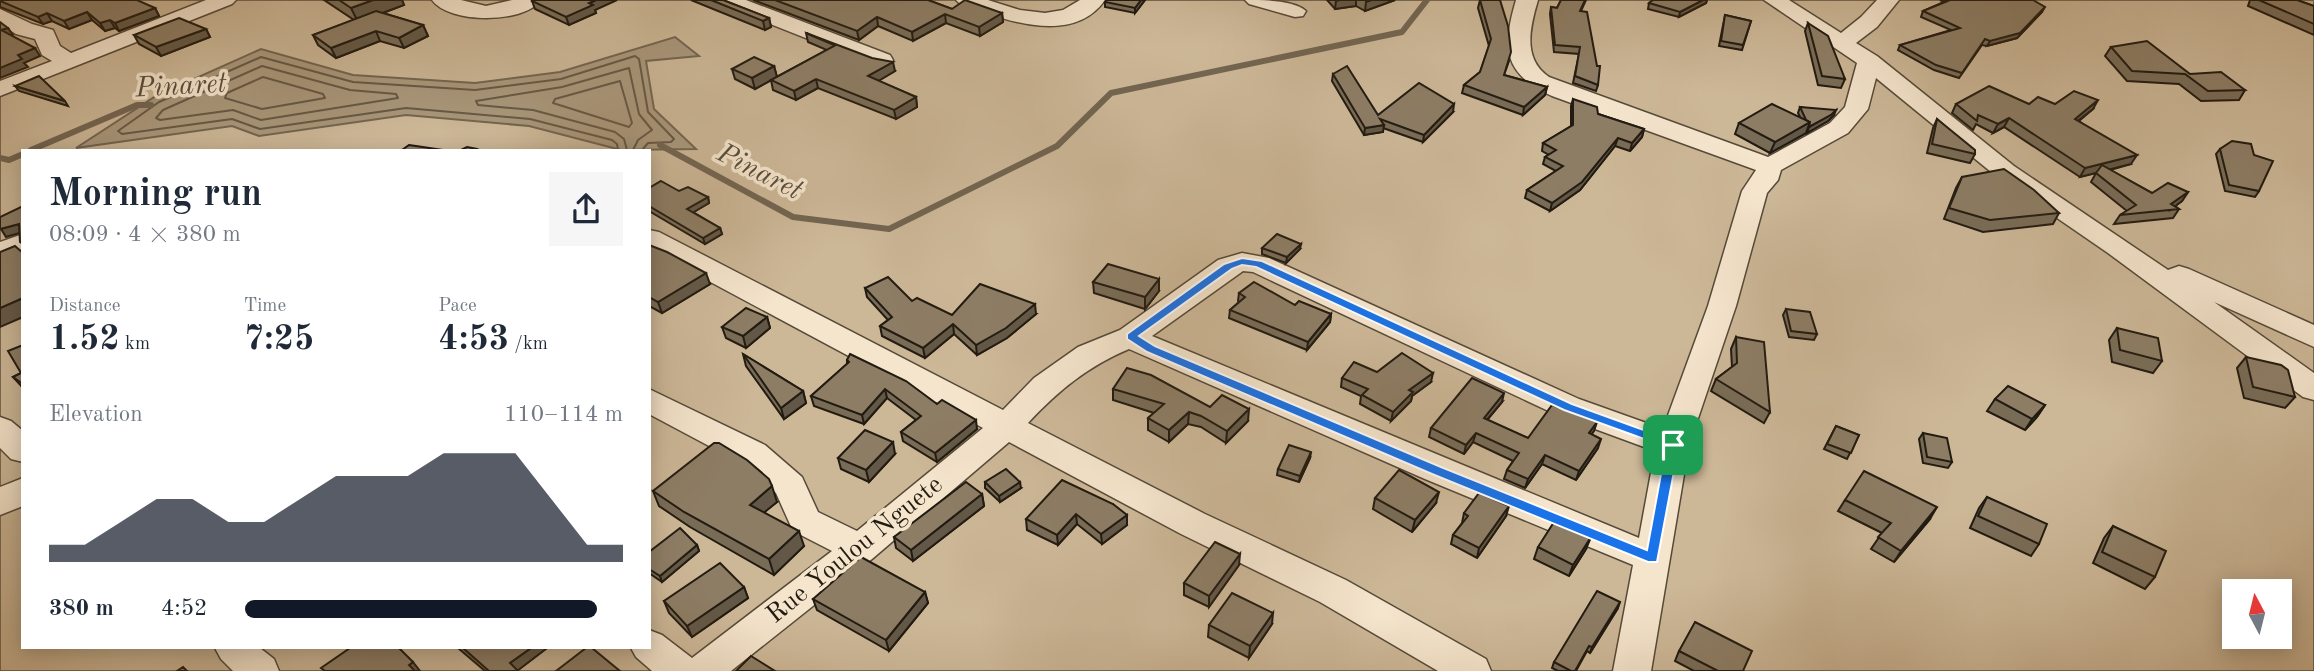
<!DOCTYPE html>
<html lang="en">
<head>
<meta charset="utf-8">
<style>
  :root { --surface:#fff; --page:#f6f6f7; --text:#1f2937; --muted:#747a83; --accent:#111827 }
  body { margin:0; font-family:"Old Standard TT",serif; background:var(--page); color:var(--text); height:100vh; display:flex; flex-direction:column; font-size:26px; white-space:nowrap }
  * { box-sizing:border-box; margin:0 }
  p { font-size:23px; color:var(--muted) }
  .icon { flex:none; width:38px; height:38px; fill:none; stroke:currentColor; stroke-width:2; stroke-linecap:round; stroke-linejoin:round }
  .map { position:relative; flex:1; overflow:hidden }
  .sheet { position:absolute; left:21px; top:149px; width:630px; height:500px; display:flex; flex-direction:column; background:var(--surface); border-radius:0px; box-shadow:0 4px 18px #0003 }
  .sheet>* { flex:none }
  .needle { width:46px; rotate:353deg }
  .controls { position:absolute; left:2222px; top:579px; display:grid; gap:14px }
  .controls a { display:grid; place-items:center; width:70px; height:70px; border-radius:0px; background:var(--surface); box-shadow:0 4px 18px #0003; font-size:35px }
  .pin { position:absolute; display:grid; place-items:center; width:60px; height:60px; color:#fff; margin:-30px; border-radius:14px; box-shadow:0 4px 10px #0006 }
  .round { display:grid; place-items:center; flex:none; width:74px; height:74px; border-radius:0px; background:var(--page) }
  .summary { display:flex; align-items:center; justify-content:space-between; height:119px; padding:0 28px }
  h1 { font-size:38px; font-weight:600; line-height:52px }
  .stats { display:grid; grid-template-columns:repeat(3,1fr); gap:10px; height:119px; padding:7px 28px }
  .stats div { display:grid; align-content:center }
  .stats b { font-size:35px; font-weight:600 }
  .stats small { font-size:19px; font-weight:400 }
  .stats p { font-size:19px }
  .chart { height:196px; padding:14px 28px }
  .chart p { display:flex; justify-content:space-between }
  .chart svg { width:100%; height:126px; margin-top:7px; fill:var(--accent); opacity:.7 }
  ul { padding:0 28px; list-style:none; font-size:23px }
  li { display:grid; grid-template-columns:112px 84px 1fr; align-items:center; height:52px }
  li i { height:18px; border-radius:9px; background:var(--accent) }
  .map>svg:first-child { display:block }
  .green { fill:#ccb797; stroke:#776954; stroke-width:2; fill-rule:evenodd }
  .water { fill:#a9977b; stroke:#736551; stroke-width:2 }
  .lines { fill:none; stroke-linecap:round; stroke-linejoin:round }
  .shore { stroke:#665946; stroke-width:2 }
  .stream { stroke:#736551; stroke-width:6 }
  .minor-casing { stroke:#554a39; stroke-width:3 }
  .minor { fill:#f5e5cd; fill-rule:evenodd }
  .wall { fill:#796c57; stroke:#221b11; stroke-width:2 }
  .shaded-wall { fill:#635847; stroke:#221b11; stroke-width:2 }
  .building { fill:#8d7d65; stroke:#221b11; stroke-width:2 }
  .route { fill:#1a73e8; stroke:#fff; stroke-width:2; fill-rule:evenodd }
  .labels { text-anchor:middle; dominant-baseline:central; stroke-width:7; stroke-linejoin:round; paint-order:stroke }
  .street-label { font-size:26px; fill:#221b11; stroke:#f5e5cd }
  .water-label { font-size:28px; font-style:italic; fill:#584d3b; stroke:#f5e5cd }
</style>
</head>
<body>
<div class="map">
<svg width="2314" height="671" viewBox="0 0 2314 671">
  <rect width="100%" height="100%" fill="#efd7b2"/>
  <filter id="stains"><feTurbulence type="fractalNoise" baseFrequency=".00286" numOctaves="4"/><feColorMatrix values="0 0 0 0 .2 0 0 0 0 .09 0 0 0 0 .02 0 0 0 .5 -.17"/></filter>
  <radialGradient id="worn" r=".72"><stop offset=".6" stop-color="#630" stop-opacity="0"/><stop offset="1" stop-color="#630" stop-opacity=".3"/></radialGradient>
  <!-- green -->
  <path class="green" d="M0,0H2314V671H0ZM23,150H649V648H23ZM2235,592H2280V637H2235Z"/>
  <!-- water -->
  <path class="water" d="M675,37L699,56L646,61L654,109L696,149L621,150L529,126L406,115L259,136L232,126L76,148L156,96L261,49L353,75L475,83L560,72Z"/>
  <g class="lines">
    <!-- shore -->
    <g class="shore">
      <path d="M262,66L350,90L396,94L398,98L261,120L233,110L160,120L156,118L163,110Z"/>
      <path d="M263,77L323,94L325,98L262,109L225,98L227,93Z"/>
      <path d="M620,81L632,123L629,127L553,103L555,99Z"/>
      <path d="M618,150L617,144L612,140L530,119L406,108L260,129L232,119L122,134L118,131L159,102L261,57L353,82L475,90L561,79L635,56L639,59L648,112L674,139L671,142L648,143L642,150"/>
      <path d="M627,150L624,139L615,132L533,110L478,105L476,101L562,87L629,68L639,114L652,130L638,140L633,150"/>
    </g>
    <!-- stream -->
    <g class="stream">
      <path d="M660,145L793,217L889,229L1057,146L1111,93L1402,32L1427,0"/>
      <path d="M31,150L137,105H151"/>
      <path d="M0,158L9,160L23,154"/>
    </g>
    <!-- minor casing -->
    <g class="minor-casing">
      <g id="minor">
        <path d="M206,0H236L232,4L0,96V81L52,61L42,55L35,39L16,34L0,24V9L32,24L53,30L60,46L71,53Z"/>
        <path d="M432,0H461L486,6L512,0H541C524,24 449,24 432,0Z"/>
        <path d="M716,0H746L890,55L893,60L890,65H874L720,4Z"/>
        <path d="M956,0H988L1020,10L1045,13L1063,10L1080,0H1105C1072,47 1002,19 960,4Z"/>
        <path d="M1245,0C1263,0 1294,0 1306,11L1303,16L1295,17L1249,4Z"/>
        <path d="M1516,0H1538C1530,27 1522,59 1549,77L1768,157L1830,123L1845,107L1857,63L1764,0H1789L1841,33L1861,17L1877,0H1899L1877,27L1856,43L1877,56L2014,166L2168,270L2179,266L2189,269L2314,325V347L2214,302L2314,373V400L2303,397L2108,253L1996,176L1876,78L1868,109L1848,133L1781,170L1778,180L1767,193L1736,306L1689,445L1651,671H1613L1633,565L1425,479L1129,349C1088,366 1058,391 1028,423L1205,514L1346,580L1486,659L1491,671H1438L1320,602L1181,534L1009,442L872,559L731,671H652L636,657L631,648H649V630L662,635L692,658L832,551L793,531L776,493L741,463L649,414V389L765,445L802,477L818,512L857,531L983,428L649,249V230L659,232L1003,410L1034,378L1078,347L1120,330L1218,260L1242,253L1269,258L1579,399L1663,429L1708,306L1742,191L1756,170L1552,96C1503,74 1502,48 1516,0ZM1243,271L1253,272L1557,415L1655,451L1639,538L1152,336Z"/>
        <path d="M23,234V253L0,262V242Z"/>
        <path d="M0,417L11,421L23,431V462L11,459L0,448Z"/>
        <path d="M23,478V506L0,515V487Z"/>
        <path d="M215,648H260L274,659L279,671H233L221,659Z"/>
      </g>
    </g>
    <!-- minor -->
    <use href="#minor" class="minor"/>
  </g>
  <!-- wall -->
  <g class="wall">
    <path d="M0,0L155,8L159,16L119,31L115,28L105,31L92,20L69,29L52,21L43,24L0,7Z"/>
    <path d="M324,0H402L404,5L383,13L423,25L428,36L404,48L380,41L336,58L318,45L313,35L354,20Z"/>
    <path d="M691,0H723L769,18L771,27L765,30Z"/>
    <path d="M753,0H928L952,9L1002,13L1003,22L980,36L946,23L913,41L878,26L859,40Z"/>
    <path d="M1107,0H1145L1135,13L1105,7V2Z"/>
    <path d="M1327,0H1395L1365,11L1356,6L1335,9Z"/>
    <path d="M1480,0L1509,61L1504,75L1547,87L1545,95L1523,115L1462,93L1464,85L1480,72L1489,46L1478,8Z"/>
    <path d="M1561,0H1586L1581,11L1598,85L1596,91L1573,83L1579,54L1554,52L1550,14L1551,7L1557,8Z"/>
    <path d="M1653,0H1707L1706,3L1679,17L1648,9L1649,3Z"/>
    <path d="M1940,0H2033L2042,12L2017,38L1987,46L1982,45L1959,78L1934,70L1898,50L1900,45L1951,30L1921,17L1923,11L1944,2Z"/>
    <path d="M2250,0H2297L2314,6V35L2248,6Z"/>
    <path d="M532,1L595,10L596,13L569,25L535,9Z"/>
    <path d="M1725,15L1751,21L1742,50L1719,46Z"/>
    <path d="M1808,23L1845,79L1841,88L1818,85L1805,31Z"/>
    <path d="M206,29L210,37L161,56L139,44L134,35Z"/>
    <path d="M806,33L895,71L878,81L916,97L917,107L896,119L818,88L796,100L773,90L771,80L827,50L808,42Z"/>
    <path d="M2111,47L2190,74L2245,90L2239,100L2201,101L2179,84L2127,81L2105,56Z"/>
    <path d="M774,66L777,77L755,89L735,79L732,69Z"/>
    <path d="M1333,74L1378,115L1453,112L1423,142L1383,128V132L1364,135L1332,81Z"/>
    <path d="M15,86L65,101L68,106L19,91Z"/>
    <path d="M1573,99L1598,114L1644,129L1642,137L1630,151L1615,146L1580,190L1550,211L1525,198L1527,190L1556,171L1543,164L1545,157L1549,155L1542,151L1543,143L1571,126V106Z"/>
    <path d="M1956,104H2055L2093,109L2079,121L2131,164L2110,170L2152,193L2188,192L2182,201L2175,206L2179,209L2173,218L2114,224L2120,215L2127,211L2091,182L2096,173L2080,177L2004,127L1993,133L1976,124L1973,130L1952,113Z"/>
    <path d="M1800,107L1834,115L1828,121L1770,153L1735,134L1739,123L1800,117L1798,113Z"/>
    <path d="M1937,119L1975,154L1970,163L1927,153L1933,128Z"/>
    <path d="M2220,149L2259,191L2255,197L2225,191L2216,154Z"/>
    <path d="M1962,177L2059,213L2053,224L1983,232L1944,219L1956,188Z"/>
    <path d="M649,188L679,191L708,197L709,203L693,212L720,228L722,234L705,244L649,211Z"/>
    <path d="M649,245L710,284L662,313L649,306Z"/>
    <path d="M1262,248L1300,249L1286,263L1262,254Z"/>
    <path d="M1093,282L1159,291L1145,309L1094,293Z"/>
    <path d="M865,288L912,301L952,315L1036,314L1007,338L977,355L954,334L925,358L882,336L880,326L888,320L867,297Z"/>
    <path d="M1239,293L1295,305L1331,314L1330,322L1307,350L1229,318L1230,310L1239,302L1238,301Z"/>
    <path d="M1786,309L1817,334L1814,340L1789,337L1783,315Z"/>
    <path d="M767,317L770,328L746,348L726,338L722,327Z"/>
    <path d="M2117,328L2162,361L2153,373L2112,362L2109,340Z"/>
    <path d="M1736,337L1770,412L1764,423L1711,391L1716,379L1732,367L1731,349Z"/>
    <path d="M23,345V388L13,377L21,373Z"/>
    <path d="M743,354L803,391L806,403L784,419L746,366Z"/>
    <path d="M2246,357L2295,397L2285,408L2244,398L2237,368Z"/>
    <path d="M847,360L937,404L977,429L937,462L903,441L901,432L916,420L887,398L864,424L814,406L811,396L847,364Z"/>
    <path d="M1377,372L1431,382L1412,396L1411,401L1391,421L1360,404L1361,396L1341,387L1342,378Z"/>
    <path d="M1113,389L1210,407L1248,421L1226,443L1201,427L1188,424L1169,442L1148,430V418L1154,413L1113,400Z"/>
    <path d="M1995,399L2045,405L2037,417L2025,430L1987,411Z"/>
    <path d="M1502,402L1487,420L1528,438L1597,422L1591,434L1598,448L1576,480L1542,464L1525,488L1504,479L1507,470L1513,461L1473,442L1464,454L1429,437L1431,428Z"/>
    <path d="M1836,426L1859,435L1847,459L1824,449Z"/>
    <path d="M1923,433L1952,462L1948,468L1923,463L1919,439Z"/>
    <path d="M895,454L869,482L841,469L838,458Z"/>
    <path d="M1310,458L1299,482L1277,475L1278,469Z"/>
    <path d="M985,482L1021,488L1000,502L985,488Z"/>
    <path d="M653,491L777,502L764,512L804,546L774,575L690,527L659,506Z"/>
    <path d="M982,494L984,506L913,561L896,548L894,537Z"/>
    <path d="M1987,497L2039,544L2031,556L1970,528L1979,508Z"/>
    <path d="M1375,498L1436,503L1412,532L1373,509Z"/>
    <path d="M1845,500L1930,519L1894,562L1871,549L1882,533L1838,511Z"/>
    <path d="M1113,504L1127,525L1102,544L1077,524L1058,545L1027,530L1026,519Z"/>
    <path d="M1464,513L1506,516L1477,558L1451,544L1453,535L1462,523Z"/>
    <path d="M2113,526L2155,577L2145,589L2093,563L2104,538Z"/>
    <path d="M697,545L699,551L662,582L649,573V552Z"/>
    <path d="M1538,547L1586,549L1569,576L1534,559Z"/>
    <path d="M1239,565L1209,607L1184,595V583Z"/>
    <path d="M744,587L748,598L692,637L669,613L664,601Z"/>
    <path d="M925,592L928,603L889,651L817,610L813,599Z"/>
    <path d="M1618,608L1590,653L1587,651L1576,671H1558L1552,668L1554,662Z"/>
    <path d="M1272,624L1249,658L1208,637L1209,625Z"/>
    <path d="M458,648H547L518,670V671H485Z"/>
    <path d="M1679,651L1743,671H1694L1675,661Z"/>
  </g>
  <!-- shaded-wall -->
  <g class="shaded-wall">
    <path d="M373,0H402L404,5L358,22L351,8Z"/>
    <path d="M596,0H617L595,10L596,13L569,25L566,17Z"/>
    <path d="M1141,0H1145L1135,13V8Z"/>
    <path d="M1340,0H1356V6L1335,9L1336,1Z"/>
    <path d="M1372,0H1395L1365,11L1366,2Z"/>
    <path d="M1703,0H1707L1706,3L1679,17L1680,12Z"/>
    <path d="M2045,7L2042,12L2017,38L1987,46L1990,41Z"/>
    <path d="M155,8L159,16L119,31L115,23Z"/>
    <path d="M87,12L92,20L69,29L64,21Z"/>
    <path d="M47,13L52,21L43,24L38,17Z"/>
    <path d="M1002,13L1003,22L980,36L979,27Z"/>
    <path d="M945,14L946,23L913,41L912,32Z"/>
    <path d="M877,17L878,26L859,40L857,31Z"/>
    <path d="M769,18L771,27L765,30L763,21Z"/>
    <path d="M110,20L115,28L105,31L100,23Z"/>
    <path d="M423,25L428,36L404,48L399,38Z"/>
    <path d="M8,28L13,35L7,38L1,30Z"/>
    <path d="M206,29L210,37L161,56L156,47Z"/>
    <path d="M376,31L380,41L336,58L331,48Z"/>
    <path d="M35,48L40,56L24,63L28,67L0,78V68L18,55Z"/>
    <path d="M893,62L895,71L870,86L868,76Z"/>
    <path d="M774,66L777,77L755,89L752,78Z"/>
    <path d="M816,79L818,88L796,100L794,91Z"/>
    <path d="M1547,87L1545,95L1523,115L1524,107Z"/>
    <path d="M916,97L917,107L896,119L894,110Z"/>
    <path d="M2098,100L2093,109L2070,127L2075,119Z"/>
    <path d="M1454,104L1453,112L1423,142L1424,135Z"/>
    <path d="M1836,110L1834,115L1828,121L1807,133L1809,127Z"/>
    <path d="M2009,118L2004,127L1993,133L1998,124Z"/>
    <path d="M1810,122L1806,133L1770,153L1775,142Z"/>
    <path d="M1384,125L1383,132L1364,135L1365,128Z"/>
    <path d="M1644,129L1642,137L1630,151L1632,143Z"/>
    <path d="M1618,138L1615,146L1580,190L1550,211L1552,203Z"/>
    <path d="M2137,155L2131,164L2080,177L2085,168Z"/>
    <path d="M2188,192L2182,201L2170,210L2171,204Z"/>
    <path d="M708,197L709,203L689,215L687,209Z"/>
    <path d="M19,224L23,232L6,237L1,229Z"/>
    <path d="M720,228L722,234L705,244L703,238Z"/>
    <path d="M1301,244L1300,249L1286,263L1287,257Z"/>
    <path d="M706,273L710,284L662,313L658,302Z"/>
    <path d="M1159,279V291L1145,309V297Z"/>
    <path d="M23,298V317L0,327V308Z"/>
    <path d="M1035,304L1036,314L1007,338L977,355L976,345Z"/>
    <path d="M1331,314L1330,322L1307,350L1308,342Z"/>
    <path d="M767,317L770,328L746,348L743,336Z"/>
    <path d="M953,324L954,334L925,358L923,348Z"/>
    <path d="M1433,373L1431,382L1412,396L1411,401L1391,421L1393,412L1409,390Z"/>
    <path d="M885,389L887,398L864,424L862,415Z"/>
    <path d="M803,391L806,403L784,419L781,408Z"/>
    <path d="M1504,393L1502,402L1481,427L1484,418Z"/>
    <path d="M2045,405L2037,417L2025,430L2032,419Z"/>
    <path d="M1249,409L1248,421L1226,443L1227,431Z"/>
    <path d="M1189,412L1188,424L1169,442V430Z"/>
    <path d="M976,420L977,429L937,462L935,453Z"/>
    <path d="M1597,422L1594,431L1586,442L1589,433Z"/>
    <path d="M1476,433L1473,442L1464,454L1466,445Z"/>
    <path d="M1601,439L1598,448L1576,480L1579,471Z"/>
    <path d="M893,442L895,454L869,482L866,470Z"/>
    <path d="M1311,452L1310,458L1299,482L1300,476Z"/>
    <path d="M1545,455L1542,464L1525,488L1528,479Z"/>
    <path d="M1020,482L1021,488L1000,502L999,496Z"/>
    <path d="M772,486L777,502L755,520L750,505Z"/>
    <path d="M1439,492L1436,503L1412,532L1415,520Z"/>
    <path d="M982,494L984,506L913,561L911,550Z"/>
    <path d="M1509,506L1506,516L1477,558L1479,548Z"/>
    <path d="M1937,507L1930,519L1894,562L1901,551Z"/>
    <path d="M1076,514L1077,524L1058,545L1057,535Z"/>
    <path d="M1127,515V525L1102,544L1101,534Z"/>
    <path d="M799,531L804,546L774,575L769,559Z"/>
    <path d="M1591,537L1586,549L1569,576L1573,565Z"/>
    <path d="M697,545L699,551L662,582L660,576Z"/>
    <path d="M1240,554L1239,565L1209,607V596Z"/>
    <path d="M744,587L748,598L692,637L687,626Z"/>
    <path d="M925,592L928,603L889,651L886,640Z"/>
    <path d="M1620,602L1618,608L1590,653L1592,647Z"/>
    <path d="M1273,613L1272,624L1249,658L1250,646Z"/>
    <path d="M531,648H547L517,671L510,663Z"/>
    <path d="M413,662L420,671H413L409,665Z"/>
  </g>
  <!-- building -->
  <g class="building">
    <path d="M0,0H137L155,8L115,23L110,20L100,23L87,12L64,21L47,13L38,17L0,1Z"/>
    <path d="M339,0H373L351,8Z"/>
    <path d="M533,0H596L589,3L593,5L566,17L532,1Z"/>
    <path d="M711,0H723L769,18L763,21Z"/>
    <path d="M775,0H928L952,9L965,0L1002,13L979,27L945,14L912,32L877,17L857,31Z"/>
    <path d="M1107,0H1141L1135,8L1105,2Z"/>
    <path d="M1480,0H1500L1508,26L1511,52L1504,75L1547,87L1524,107L1464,85L1480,72L1491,39Z"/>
    <path d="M1561,0H1585L1580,11L1587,12L1597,66H1600L1598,85L1575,76L1580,47L1555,45L1551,7L1557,8Z"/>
    <path d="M1653,0H1703L1680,12L1649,3Z"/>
    <path d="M1950,0H2033L2045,7L2020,33L1990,41L1985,39L1962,73L1936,65L1900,45L1960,28L1923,11Z"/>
    <path d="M2259,0H2297L2314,6V24Z"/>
    <path d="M376,11L423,25L399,38L376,31L331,48L313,35Z"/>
    <path d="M1725,15L1751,21L1743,45L1721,41Z"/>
    <path d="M179,18L206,29L156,47L134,35Z"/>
    <path d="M0,22L8,28L1,30L35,48L18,55L22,59L0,68Z"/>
    <path d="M1808,23L1828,36L1845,79L1822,76Z"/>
    <path d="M806,33L872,58L893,62L868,76L916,97L894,110L816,79L794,91L771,80L836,45Z"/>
    <path d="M2147,41L2190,74L2221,72L2245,90L2208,91L2185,74L2132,71L2111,47Z"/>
    <path d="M754,57L774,66L752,78L732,69Z"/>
    <path d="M1347,66L1378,115L1419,83L1454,104L1424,135L1380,119L1384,125L1365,128L1333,74Z"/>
    <path d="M39,76L65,101L15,86Z"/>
    <path d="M1989,86L2029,104L2038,97L2055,104L2074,91L2098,100L2075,119L2137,155L2085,168L2009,118L1998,124L1978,115L1977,121L1956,104Z"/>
    <path d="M1573,99L1597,107L1598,114L1644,129L1632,143L1618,138L1582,182L1552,203L1527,190L1563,166L1545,157L1556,150L1543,143L1573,125Z"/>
    <path d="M1772,104L1810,122L1775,142L1739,123Z"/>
    <path d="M1800,107L1836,110L1831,115L1809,127L1810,122L1806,120Z"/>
    <path d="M1937,119L1975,150V154L1932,144Z"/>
    <path d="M2232,141L2251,144L2254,155L2273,161L2259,191L2229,185L2220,149Z"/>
    <path d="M409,145L443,150H402Z"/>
    <path d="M467,147L477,149L479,150H461Z"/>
    <path d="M2102,165L2152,193L2168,183L2188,192L2171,204L2179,209L2120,215L2136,205L2096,173Z"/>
    <path d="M2004,169L2034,190L2059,213L1990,220L1949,208L1962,177Z"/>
    <path d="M661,181L679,191L688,187L708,197L687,209L720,228L703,238L649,206V188Z"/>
    <path d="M23,206V244L20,242L19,224L0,229V217Z"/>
    <path d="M1277,234L1301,244L1287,257L1262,248Z"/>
    <path d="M649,245L667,252L706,273L658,302L649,297Z"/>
    <path d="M15,246L23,253V298L0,308V252Z"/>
    <path d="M1108,264L1159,279L1145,297L1093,282Z"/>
    <path d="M888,277L912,301L917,298L952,315L980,284L1035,304L1006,328L976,345L953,324L923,348L880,326L892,317L865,288Z"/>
    <path d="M1254,282L1295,305L1299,301L1331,314L1308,342L1230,310L1245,297L1239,293Z"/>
    <path d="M746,308L767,317L743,336L722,327Z"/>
    <path d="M1786,309L1810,312L1817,334L1791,331Z"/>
    <path d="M2117,328L2158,338L2162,361L2120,350Z"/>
    <path d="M1736,337L1764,342L1770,412L1716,379L1737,363Z"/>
    <path d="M23,345V384L13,377L21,373L8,351Z"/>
    <path d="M1402,353L1433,373L1409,390L1413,392L1393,412L1362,395L1368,389L1342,378L1354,362L1377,372Z"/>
    <path d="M743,354L803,391L781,408Z"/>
    <path d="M850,354L906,381L937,404L942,400L976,420L935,453L901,432L921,416L885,389L862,415L811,396L849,362L847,360Z"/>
    <path d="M2246,357L2281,365L2288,370L2295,397L2253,387Z"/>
    <path d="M1127,368L1151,375L1210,407L1222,395L1249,409L1227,431L1201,416L1189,412L1169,430L1148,418L1164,404L1113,389Z"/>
    <path d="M1472,378L1504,393L1484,418L1528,438L1552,405L1597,422L1589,433L1601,439L1579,471L1545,455L1528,479L1507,470L1519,453L1476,433L1466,445L1431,428Z"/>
    <path d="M2008,386L2045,405L2032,419L1995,399Z"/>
    <path d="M1836,426L1859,435L1851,453L1827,444Z"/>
    <path d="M865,430L893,442L866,470L838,458Z"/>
    <path d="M1923,433L1947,438L1952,462L1927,457Z"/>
    <path d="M714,443H719L747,460L769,479L772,486L750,505L799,531L769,559L684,512L653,491Z"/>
    <path d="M1289,445L1311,452L1300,476L1278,469Z"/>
    <path d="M1006,469L1020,482L999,496L985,482Z"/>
    <path d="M1399,470L1439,492L1415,520L1375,498Z"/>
    <path d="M1864,471L1937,507L1901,551L1878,537L1891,523L1845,500Z"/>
    <path d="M1062,480L1113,504L1127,515L1101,534L1076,514L1057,535L1026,519Z"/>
    <path d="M966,482L982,494L911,550L894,537Z"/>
    <path d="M1479,493L1509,506L1479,548L1453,535L1468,516L1464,513Z"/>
    <path d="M1987,497L2047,524L2039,544L1978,516Z"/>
    <path d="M1554,522L1591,537L1573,565L1538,547Z"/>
    <path d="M2113,526L2166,551L2155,577L2102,552Z"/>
    <path d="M680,528L697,545L660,576L649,569V552Z"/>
    <path d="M1215,542L1240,554L1209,596L1184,583Z"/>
    <path d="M861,557L925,592L886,640L813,599Z"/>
    <path d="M720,563L744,587L687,626L664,601Z"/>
    <path d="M1597,591L1620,602L1592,647L1589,646L1575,671H1571L1554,662Z"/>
    <path d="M1232,593L1273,613L1250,646L1209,625Z"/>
    <path d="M1695,622L1752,651L1743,671H1718L1679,651Z"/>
    <path d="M350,648H399L413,662L409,665L415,671H325L321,668Z"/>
    <path d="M463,648H531L510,663L518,671H489Z"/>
    <path d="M586,648H592L620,671H556Z"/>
    <path d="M751,656L775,671H736Z"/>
    <path d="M183,667L187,671H177Z"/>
  </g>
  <!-- route -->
  <path class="route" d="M1242,258L1262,261L1572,404L1677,442L1679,445L1657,562H1648L1432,474L1147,352L1127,339V334L1224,264ZM1242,265L1256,267L1564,410L1666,447L1647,550L1441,467L1155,346L1139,336L1232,269Z"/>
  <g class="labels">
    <!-- street labels -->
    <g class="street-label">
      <text transform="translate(855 550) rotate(-39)">Rue Youlou Nguete</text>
    </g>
    <!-- water labels -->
    <g class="water-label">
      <text transform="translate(181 87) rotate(-3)">Pinaret</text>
      <text transform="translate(759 173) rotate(27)">Pinaret</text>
    </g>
  </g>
  <rect width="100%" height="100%" filter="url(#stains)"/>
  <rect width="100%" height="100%" fill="url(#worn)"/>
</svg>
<div class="controls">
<a><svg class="needle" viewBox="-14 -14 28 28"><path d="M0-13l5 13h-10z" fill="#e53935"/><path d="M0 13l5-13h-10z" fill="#747a83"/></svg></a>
</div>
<div class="pin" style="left:1673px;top:445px;background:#1e9e55"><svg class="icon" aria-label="arrive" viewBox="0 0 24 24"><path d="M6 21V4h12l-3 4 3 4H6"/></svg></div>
<section class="sheet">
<div class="summary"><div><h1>Morning run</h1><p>08:09 · 4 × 380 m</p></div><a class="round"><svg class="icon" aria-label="share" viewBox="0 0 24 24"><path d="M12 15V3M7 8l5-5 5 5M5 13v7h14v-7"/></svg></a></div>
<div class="stats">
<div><p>Distance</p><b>1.52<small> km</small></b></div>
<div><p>Time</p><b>7:25</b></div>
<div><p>Pace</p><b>4:53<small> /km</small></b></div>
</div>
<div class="chart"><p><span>Elevation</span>110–114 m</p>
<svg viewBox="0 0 160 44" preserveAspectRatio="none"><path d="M0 44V38L10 38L20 30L30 22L40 22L50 30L60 30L70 22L80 14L90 14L100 14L110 6L120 6L130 6L140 22L150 38L160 38V44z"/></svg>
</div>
<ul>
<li><b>380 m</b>4:52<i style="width:93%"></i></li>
</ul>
</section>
</div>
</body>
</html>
